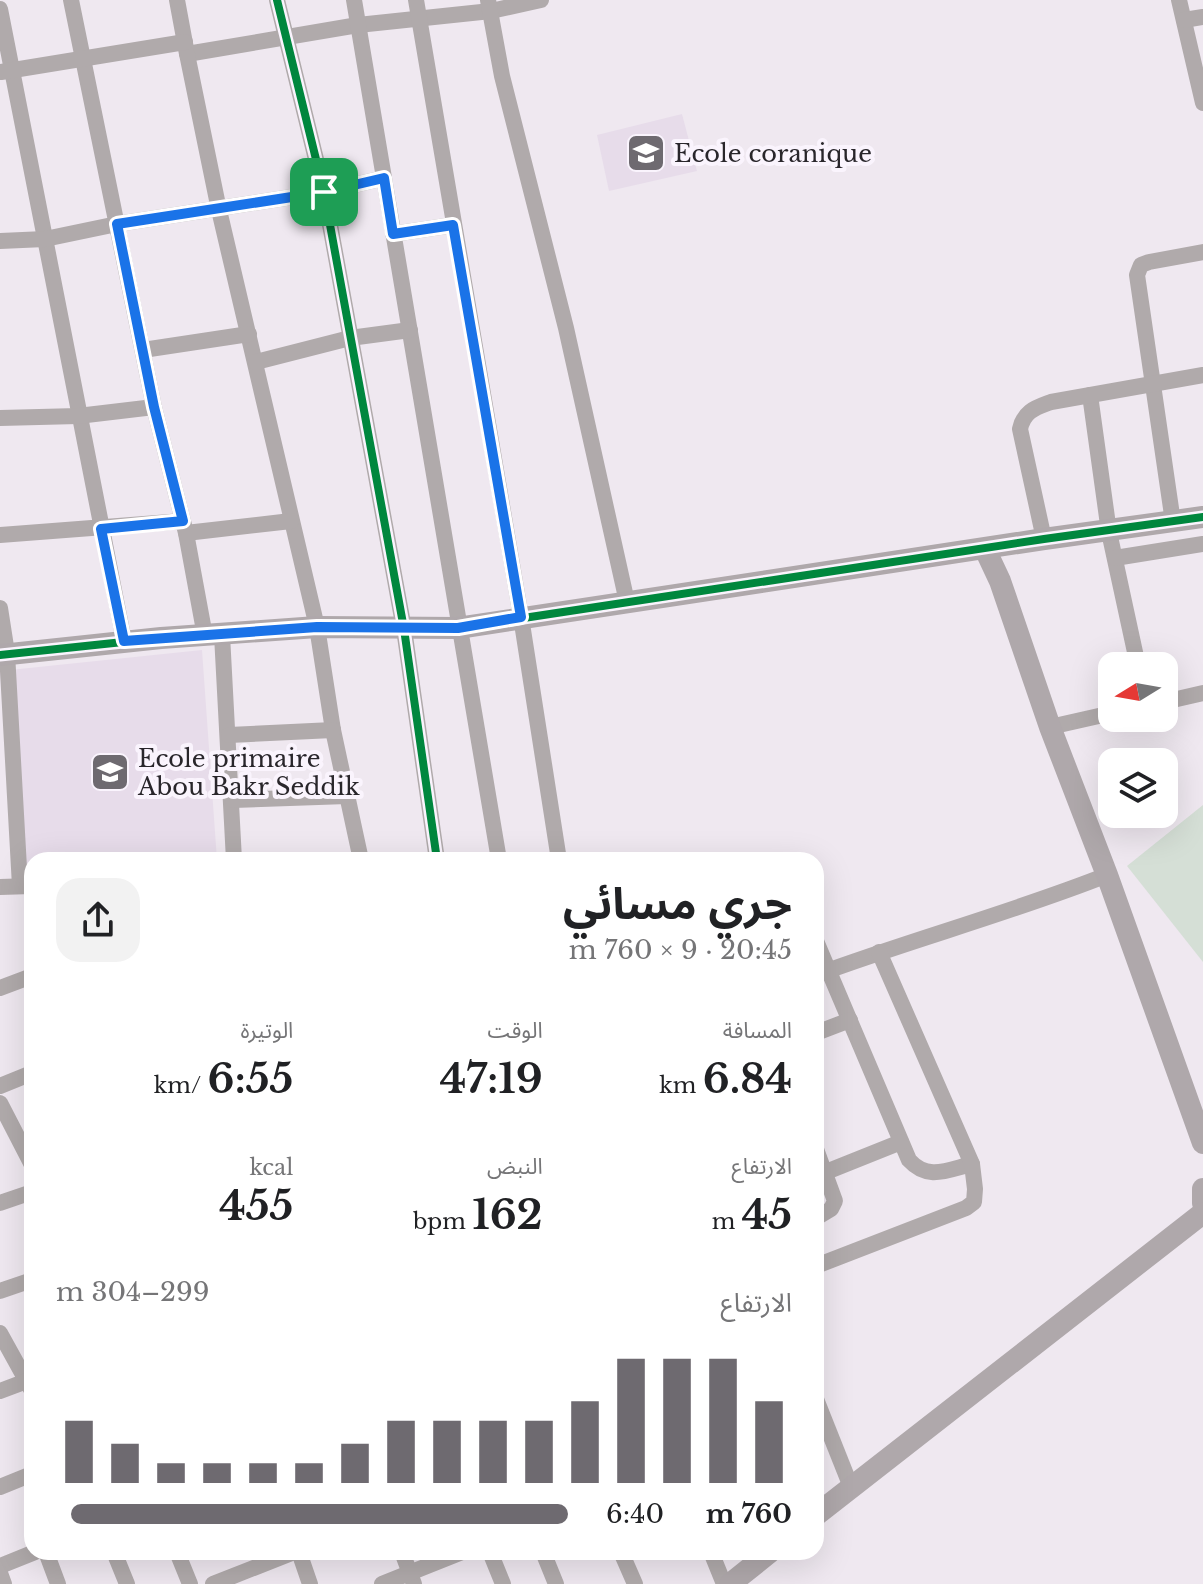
<!DOCTYPE html>
<html lang="ar">
<head>
<meta charset="utf-8">
<style>
  :root { --surface:#fff; --page:#f2f2f2; --text:#202124; --muted:#757577; --accent:#6e6a70 }
  body { margin:0; font-family:"Libre Baskerville","Noto Sans Arabic",serif; background:var(--page); color:var(--text); direction:rtl; height:100vh; display:flex; flex-direction:column; font-size:30px; white-space:nowrap }
  * { box-sizing:border-box; margin:0 }
  p { font-size:26px; color:var(--muted) }
  .icon { flex:none; width:44px; height:44px; fill:none; stroke:currentColor; stroke-width:2; stroke-linecap:round; stroke-linejoin:round }
  .map { position:relative; flex:1; overflow:hidden; direction:ltr }
  .sheet { position:absolute; left:24px; top:852px; width:800px; height:708px; display:flex; flex-direction:column; background:var(--surface); border-radius:24px; box-shadow:0 8px 32px #0002; direction:rtl }
  .sheet>* { flex:none }
  .needle { width:52px; rotate:259deg }
  .controls { position:absolute; left:1098px; top:652px; display:grid; gap:16px }
  .controls a { display:grid; place-items:center; width:80px; height:80px; border-radius:16px; background:var(--surface); box-shadow:0 8px 32px #0002; font-size:40px }
  .pin { position:absolute; display:grid; place-items:center; width:68px; height:68px; color:#fff; margin:-34px; border-radius:16px; box-shadow:0 4px 12px #0006 }
  .round { display:grid; place-items:center; flex:none; width:84px; height:84px; border-radius:24px; background:var(--page) }
  .head { display:flex; align-items:center; justify-content:space-between; height:136px; padding:0 32px }
  h1 { font-size:44px; font-weight:700; line-height:60px }
  .figures { display:grid; grid-template-columns:repeat(3,1fr); gap:12px; height:136px; padding:8px 32px }
  .figures div { display:grid; align-content:center }
  .figures b { font-size:40px; font-weight:700 }
  .figures small { font-size:22px; font-weight:400 }
  .figures p { font-size:22px }
  .chart { height:224px; padding:16px 32px }
  .chart p { display:flex; justify-content:space-between }
  .chart svg { width:100%; height:144px; margin-top:8px; stroke:var(--accent); stroke-width:6 }
  ul { padding:0 32px; list-style:none; font-size:26px }
  li { display:grid; grid-template-columns:128px 96px 1fr; align-items:center; height:60px }
  li i { height:20px; border-radius:10px; background:var(--accent) }
  .map>svg:first-child { display:block }
  .education { fill:#e7dcea }
  .pitch { fill:#d5dfd6 }
  .lines { fill:none; stroke-linecap:round; stroke-linejoin:round }
  .street { stroke:#b0aaab; stroke-width:16 }
  .secondary { stroke:#afa8ab; stroke-width:22 }
  .cycleway-casing { stroke:#faf4fd; stroke-width:13 }
  .cycleway { stroke:#00873e; stroke-width:8 }
  .route-casing { stroke:#fff; stroke-width:16 }
  .route { stroke:#1a73e8; stroke-width:10 }
  .labels { text-anchor:middle; dominant-baseline:central; stroke-width:8; stroke-linejoin:round; paint-order:stroke }
  .poi-label { font-size:24px; fill:#29262b; stroke:#faf4fd; text-anchor:start }
</style>
</head>
<body>
<div class="map">
<svg width="1203" height="1584" viewBox="0 0 1203 1584">
  <rect width="100%" height="100%" fill="#efe8f0"/>
  <!-- education -->
  <g class="education">
    <path d="M682,114L697,171L609,191L597,135Z"/>
    <path d="M202,650L217,860H32V879L18,880L0,671Z"/>
  </g>
  <!-- pitch -->
  <path class="pitch" d="M1203,805V962L1127,866Z"/>
  <g class="lines">
    <!-- street -->
    <g class="street">
      <path d="M71,0L154,407L186,533L205,636"/>
      <path d="M177,0L187,54L358,25L491,11L541,0"/>
      <path d="M277,0L324,192L404,629L437,860"/>
      <path d="M354,0L499,860"/>
      <path d="M416,0L521,617L559,860"/>
      <path d="M488,0L502,76L566,328L627,602"/>
      <path d="M1179,0L1203,103"/>
      <path d="M0,9L124,641"/>
      <path d="M1184,20L1203,17"/>
      <path d="M187,54L219,210L317,627L333,730L361,860"/>
      <path d="M1,72L185,42"/>
      <path d="M393,234L453,225"/>
      <path d="M0,241L45,239L117,224L324,192L384,178"/>
      <path d="M143,350L249,334"/>
      <path d="M256,362L350,338L410,330"/>
      <path d="M1090,395L1109,532L1138,666"/>
      <path d="M0,418L78,416L154,407"/>
      <path d="M1173,522L1137,275L1141,265L1149,262L1203,252"/>
      <path d="M186,533L291,521"/>
      <path d="M0,535L183,521"/>
      <path d="M1044,539L1020,429C1024,411 1035,408 1051,402L1203,375"/>
      <path d="M1115,558L1203,544"/>
      <path d="M0,608L7,653L20,886"/>
      <path d="M222,635L234,860"/>
      <path d="M1164,702L1203,693"/>
      <path d="M1050,727L1112,713"/>
      <path d="M229,735L333,730"/>
      <path d="M233,800L347,796"/>
      <path d="M0,887L32,886"/>
      <path d="M816,941L909,1160C928,1181 947,1170 972,1164"/>
      <path d="M816,975C913,939 1011,913 1107,875"/>
      <path d="M0,988L32,976"/>
      <path d="M816,1033L850,1020"/>
      <path d="M0,1086L32,1073"/>
      <path d="M0,1103L32,1165"/>
      <path d="M816,1149L835,1201L831,1209L816,1218"/>
      <path d="M826,1172L901,1142"/>
      <path d="M0,1203L32,1192"/>
      <path d="M816,1266L966,1208L974,1202L975,1189L972,1164L879,952"/>
      <path d="M0,1291L32,1280"/>
      <path d="M0,1333L32,1391"/>
      <path d="M0,1391L32,1379"/>
      <path d="M816,1399L851,1487"/>
      <path d="M0,1487L32,1474"/>
      <path d="M46,1552L58,1584"/>
      <path d="M114,1552L127,1584"/>
      <path d="M177,1552L190,1584"/>
      <path d="M299,1552L310,1584"/>
      <path d="M402,1552L414,1584"/>
      <path d="M490,1552L503,1584"/>
      <path d="M543,1552L556,1584"/>
      <path d="M621,1552L635,1584"/>
      <path d="M711,1552L724,1584"/>
      <path d="M0,1566L35,1552"/>
      <path d="M0,1573L4,1584"/>
      <path d="M213,1584L294,1552"/>
      <path d="M382,1584L462,1552"/>
    </g>
    <!-- secondary -->
    <g class="secondary">
      <path d="M985,549L1000,581L1050,727L1107,875L1203,1143"/>
      <path d="M0,655L161,638L317,627L458,628L1044,539L1203,517"/>
      <path d="M1203,1189V1203"/>
      <path d="M816,1515L1203,1213"/>
      <path d="M730,1584L770,1552"/>
    </g>
    <!-- cycleway casing -->
    <g class="cycleway-casing">
      <g id="cycleway">
        <path d="M277,0L324,192L404,629L437,860"/>
        <path d="M0,655L161,638L317,627L458,628L1044,539L1203,517"/>
      </g>
    </g>
    <!-- cycleway -->
    <use href="#cycleway" class="cycleway"/>
  </g>
  <g class="lines">
    <!-- route casing -->
    <g class="route-casing">
      <path id="route" d="M384,178L393,234L453,225L521,617L458,628L317,627L124,641L101,529L183,521L154,407L117,224L324,192Z"/>
    </g>
    <!-- route -->
    <use href="#route" class="route"/>
  </g>
  <!-- icons -->
  <defs>
    <g id="school-square" transform="scale(2)"><rect x="-9" y="-9" width="18" height="18" rx="4" fill="#6e6a70" stroke="#faf4fd"/><path d="M0-5L7-2L0 1L-7-2ZM-4 1L0 2.5L4 1V4Q0 6-4 4Z" fill="#fff"/></g>
  </defs>
  <g fill-rule="evenodd">
    <use href="#school-square" x="646" y="153"/>
    <use href="#school-square" x="110" y="772"/>
  </g>
  <g class="labels">
    <!-- poi labels -->
    <g class="poi-label">
      <text x="674" y="153">Ecole coranique</text>
      <text x="138" y="758">Ecole primaire<tspan x="138" dy="28">Abou Bakr Seddik</tspan></text>
    </g>
  </g>
</svg>
<div class="controls">
<a><svg class="needle" viewBox="-14 -14 28 28"><path d="M0-13l5 13h-10z" fill="#e53935"/><path d="M0 13l5-13h-10z" fill="#757577"/></svg></a>
<a><svg class="icon" aria-label="layers" viewBox="0 0 24 24"><path d="M12 4l9 5-9 5-9-5zM3 14l9 5 9-5"/></svg></a>
</div>
<div class="pin" style="left:324px;top:192px;background:#1e9e55"><svg class="icon" aria-label="arrive" viewBox="0 0 24 24"><path d="M6 21V4h12l-3 4 3 4H6"/></svg></div>
<section class="sheet">
<div class="head"><div><h1>جري مسائي</h1><p>20:45 · 9 × 760 m</p></div><a class="round"><svg class="icon" aria-label="share" viewBox="0 0 24 24"><path d="M12 15V3M7 8l5-5 5 5M5 13v7h14v-7"/></svg></a></div>
<div class="figures">
<div><p>المسافة</p><b>6.84<small> km</small></b></div>
<div><p>الوقت</p><b>47:19</b></div>
<div><p>الوتيرة</p><b>6:55<small> /km</small></b></div>
</div>
<div class="figures">
<div><p>الارتفاع</p><b>45<small> m</small></b></div>
<div><p>النبض</p><b>162<small> bpm</small></b></div>
<div><p>kcal</p><b>455</b></div>
</div>
<div class="chart"><p><span>الارتفاع</span>299–304 m</p>
<svg viewBox="0 0 160 44" preserveAspectRatio="none"><path d="M5 44V25M15 44V32M25 44V38M35 44V38M45 44V38M55 44V38M65 44V32M75 44V25M85 44V25M95 44V25M105 44V25M115 44V19M125 44V6M135 44V6M145 44V6M155 44V19"/></svg>
</div>
<ul>
<li><b>760 m</b>6:40<i style="width:97%"></i></li>
</ul>
</section>
</div>
</body>
</html>
